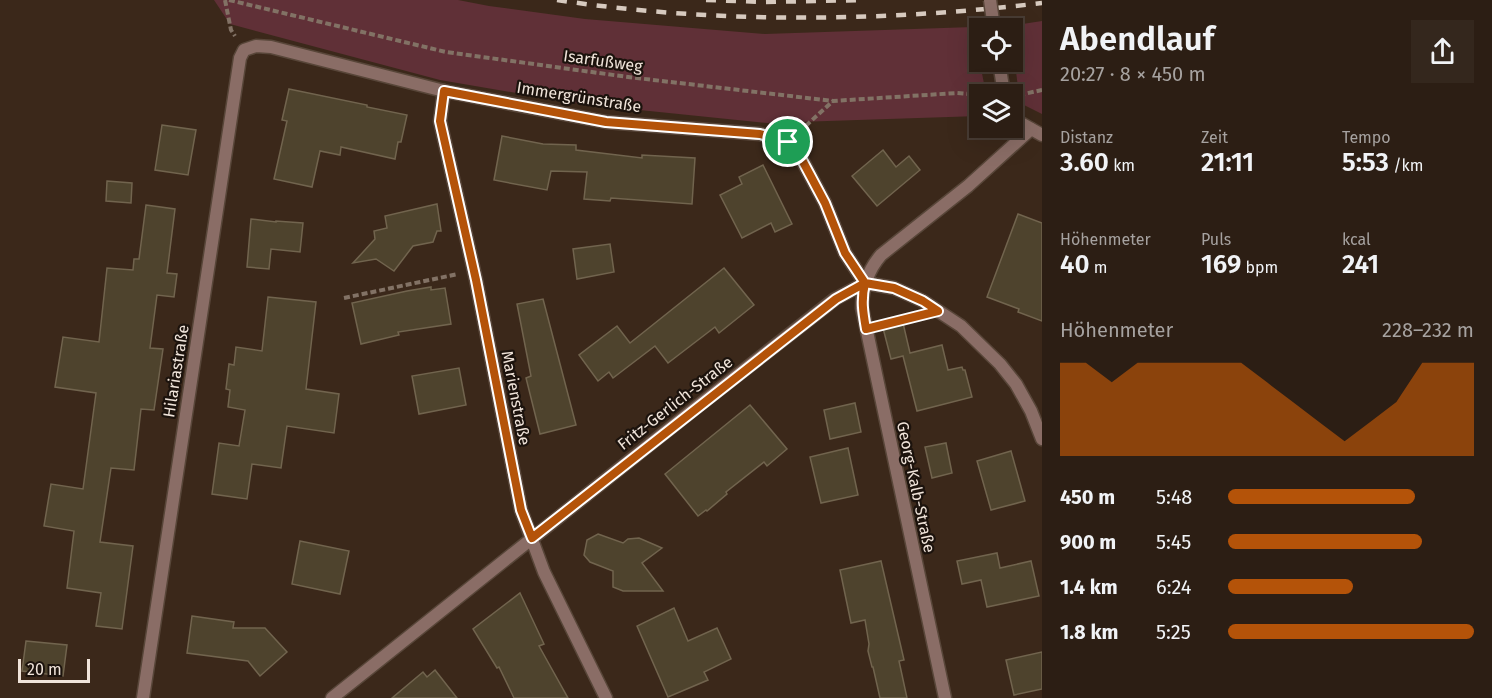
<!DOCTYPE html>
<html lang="de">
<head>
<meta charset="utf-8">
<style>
  :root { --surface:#2c1e14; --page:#34271d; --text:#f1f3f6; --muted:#a6a2a0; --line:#483c34; --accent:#b45309 }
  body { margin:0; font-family:"Fira Sans",sans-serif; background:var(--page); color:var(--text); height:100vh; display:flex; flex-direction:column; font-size:22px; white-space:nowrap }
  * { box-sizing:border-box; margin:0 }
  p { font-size:20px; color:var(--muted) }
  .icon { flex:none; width:33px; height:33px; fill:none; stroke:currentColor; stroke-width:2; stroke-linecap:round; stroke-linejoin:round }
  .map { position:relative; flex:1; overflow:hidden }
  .details { display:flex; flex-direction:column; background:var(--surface); width:450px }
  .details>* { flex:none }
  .fabs { position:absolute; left:969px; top:18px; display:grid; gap:12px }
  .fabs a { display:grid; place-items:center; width:54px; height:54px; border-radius:0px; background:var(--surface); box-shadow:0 6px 24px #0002,0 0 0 2px var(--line); font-size:30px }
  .scale { position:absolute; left:18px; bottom:15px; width:72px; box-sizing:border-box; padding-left:6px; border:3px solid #f0e4da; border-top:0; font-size:16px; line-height:21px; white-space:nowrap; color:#f0e4da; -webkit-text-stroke:4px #1c130d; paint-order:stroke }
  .pin { position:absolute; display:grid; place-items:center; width:51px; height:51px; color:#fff; margin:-26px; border:3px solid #fff; border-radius:50%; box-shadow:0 2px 6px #0007 }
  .round { display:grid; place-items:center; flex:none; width:63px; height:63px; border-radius:0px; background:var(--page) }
  .overview { display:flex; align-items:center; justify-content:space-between; height:102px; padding:0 18px }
  h1 { font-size:33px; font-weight:600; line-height:45px }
  .metrics { display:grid; grid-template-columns:repeat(3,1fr); gap:9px; height:102px; padding:6px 18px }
  .metrics div { display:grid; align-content:center }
  .metrics b { font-size:26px; font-weight:600 }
  .metrics small { font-size:16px; font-weight:400 }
  .metrics p { font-size:16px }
  .chart { height:168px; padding:12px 18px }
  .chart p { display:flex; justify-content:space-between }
  .chart svg { width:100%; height:108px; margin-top:6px; fill:var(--accent); opacity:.7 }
  ul { padding:0 18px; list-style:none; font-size:20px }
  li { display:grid; grid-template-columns:96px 72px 1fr; align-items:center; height:45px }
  li i { height:15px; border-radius:8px; background:var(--accent) }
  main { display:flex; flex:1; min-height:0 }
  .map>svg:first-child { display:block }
  .green { fill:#603037 }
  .building { fill:#4e432d; stroke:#71644e; stroke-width:1.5 }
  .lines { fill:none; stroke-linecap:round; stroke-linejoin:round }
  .minor-casing { stroke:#584639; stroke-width:15 }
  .path { stroke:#827265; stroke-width:4; stroke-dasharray:6 3; stroke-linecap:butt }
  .minor { stroke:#8a6d66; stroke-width:12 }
  .rail { stroke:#d7cabf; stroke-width:4.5; stroke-dasharray:10 10; stroke-linecap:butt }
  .minor-bridge-casing { stroke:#584639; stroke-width:15; stroke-linecap:butt }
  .minor-bridge { stroke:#8a6d66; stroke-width:12 }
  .route-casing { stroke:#fff; stroke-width:12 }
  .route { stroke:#b45309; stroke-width:8 }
  .labels { text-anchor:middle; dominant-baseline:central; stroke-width:4.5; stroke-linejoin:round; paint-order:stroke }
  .street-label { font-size:16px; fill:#f0e4da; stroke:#1c130d }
</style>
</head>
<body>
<main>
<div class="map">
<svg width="1042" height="698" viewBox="0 0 1042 698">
  <rect width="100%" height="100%" fill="#3b281a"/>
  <!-- green -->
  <g class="green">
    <path d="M214,0H458L489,6L585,19L765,34L973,27L986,94H980L979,116L767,123L581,104L440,80L230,24Z"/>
    <path d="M1042,21V114L1020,103L1013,48L1012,28H1010V26Z"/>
  </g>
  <!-- building -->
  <g class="building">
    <path d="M289,89L367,105V107L407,115L401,142H398L395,159L341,147L340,155L320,151L312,187L274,179L287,121L282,120Z"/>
    <path d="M162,125L196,130L188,175L155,170Z"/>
    <path d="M502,136L543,144L576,145V150L642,158V155L695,158L692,204L611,198L610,201L584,199L587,172L551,171L547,190L494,180Z"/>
    <path d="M883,150L896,167L909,156L920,170L877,206L852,176Z"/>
    <path d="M763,165L792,224L775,232L771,223L742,238L720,195L742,184L739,177Z"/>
    <path d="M107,181L132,183L131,203L106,201Z"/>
    <path d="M437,204L441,231H437L433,242L413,246L394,271L376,259L353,263L375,239L374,231L387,228L385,216Z"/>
    <path d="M146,205L175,209L167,273L177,274L174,297L157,295L150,348L163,349L154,410L141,409L134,470L111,468L100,542L133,546L122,629L96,626L101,593L67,588L74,531L44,526L51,484L83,489L96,393L55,387L63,337L99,342L107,268L133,270L134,259H139Z"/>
    <path d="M1018,214L1042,223V321L1018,312L1019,309L987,297Z"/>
    <path d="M251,219L276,222V221L303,223L300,252L271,249L269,269L247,267Z"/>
    <path d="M610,244L614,272L577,279L573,249Z"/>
    <path d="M724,268L754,305L719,333L715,327L668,363L655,346L613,378L609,372L598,381L579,355L617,326L630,343Z"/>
    <path d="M431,287V290L445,288L451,324L398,332L399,335L361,344L352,303L407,291Z"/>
    <path d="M268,297L316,302L306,389L339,394L334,433L287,426L281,468L252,464L247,499L212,494L219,443L239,446L245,410L228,407L230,390L226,389L229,364L234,365L236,347L262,351Z"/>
    <path d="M543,299L576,425L540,434L526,378L531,376L517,304Z"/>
    <path d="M903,323L910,353L942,345L948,370L962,367L963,370H965L972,397L917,411L903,356L891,359L883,328Z"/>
    <path d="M459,368L466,405L419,414L412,376Z"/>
    <path d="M855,403L861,432L830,439L824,410Z"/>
    <path d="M750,405L787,449L767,466L764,462L726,492L727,494L707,511L706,510L698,516L665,474Z"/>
    <path d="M946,443L952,473L932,478L925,447Z"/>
    <path d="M848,448L858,495L821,503L810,457Z"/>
    <path d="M1011,451L1025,501L991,510L977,461Z"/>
    <path d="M598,534L623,543L628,539L639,538L662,548L642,563L663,591H623L613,587V571L590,562L584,555L587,540Z"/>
    <path d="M300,541L349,551L340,594L292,584Z"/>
    <path d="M997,553L1000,568L1031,561L1039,596L987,607L981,580L962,584L957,561Z"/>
    <path d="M881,561L904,660L899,661L907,698H880L873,667H872L868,651L869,644L865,620L851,623L840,570Z"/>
    <path d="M520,593L544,644L539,646L568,698H514L499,667L497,668L473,629Z"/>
    <path d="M674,608L688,641L717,628L731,659L704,672L708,680L668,697L637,626Z"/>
    <path d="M192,616L234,622L233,628H265L287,652L260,676L248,661L187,653Z"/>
    <path d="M26,641L67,645L63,676L22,671Z"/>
    <path d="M1042,652V689L1014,695L1006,660Z"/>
    <path d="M435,670L457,698H392L423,672L427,677Z"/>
  </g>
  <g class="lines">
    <!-- minor casing -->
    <g class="minor-casing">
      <g id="minor">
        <path d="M999,62L1004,94"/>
        <path d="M444,91L440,121L476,280L521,510L544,572L606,698"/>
        <path d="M1012,116L1019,122L1042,135"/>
        <path d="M865,283L894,288L923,301L961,326L1000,364L1016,384L1031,411L1042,439"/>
        <path d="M143,698L240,58L244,50L256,46L271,47L444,91L606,122L760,134L788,142L801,158L825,203L845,253L865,283"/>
        <path d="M332,698L698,406L835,299L865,283"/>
        <path d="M945,698L862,308C862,288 868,270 881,255L968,186L1031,129"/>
      </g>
    </g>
    <!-- path -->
    <g class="path">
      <path d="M225,0L231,30L235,36"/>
      <path d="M229,0L446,52L628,77L833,101L957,93L980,95"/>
      <path d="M1019,95L1042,90"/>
      <path d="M799,132L833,101"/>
      <path d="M344,298L458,274"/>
      <path d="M882,325L915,317"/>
    </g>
    <!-- minor -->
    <use href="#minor" class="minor"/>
    <!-- rail -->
    <g class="rail">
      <path d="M557,0C717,24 881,22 1042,3"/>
      <path d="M706,0L765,2L865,0"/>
    </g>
    <!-- minor-bridge casing -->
    <g class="minor-bridge-casing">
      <path id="minor-bridge" d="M990,0L994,28"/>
    </g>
    <!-- minor-bridge -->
    <use href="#minor-bridge" class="minor-bridge"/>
  </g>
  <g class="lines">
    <!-- route casing -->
    <g class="route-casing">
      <path id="route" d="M788,142L760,134L606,122L444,91L440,121L476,280L521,510L532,538L836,299L865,283C861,300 863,312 866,329L938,311L923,301L894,288L865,283L845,253L825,203L801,158L788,142"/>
    </g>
    <!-- route -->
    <use href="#route" class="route"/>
  </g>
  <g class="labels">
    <!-- street labels -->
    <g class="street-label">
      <text transform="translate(603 61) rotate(8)">Isarfußweg</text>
      <text transform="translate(579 97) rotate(9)">Immergrünstraße</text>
      <text transform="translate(176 371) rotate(-81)">Hilariastraße</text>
      <text transform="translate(516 398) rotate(79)">Marienstraße</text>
      <text transform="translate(675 403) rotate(-38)">Fritz-Gerlich-Straße</text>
      <text transform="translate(916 487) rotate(78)">Georg-Kalb-Straße</text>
    </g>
  </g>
</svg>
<div class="fabs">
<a><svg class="icon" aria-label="locate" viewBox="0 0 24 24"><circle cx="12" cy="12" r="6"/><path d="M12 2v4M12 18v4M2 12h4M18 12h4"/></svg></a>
<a><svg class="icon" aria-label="layers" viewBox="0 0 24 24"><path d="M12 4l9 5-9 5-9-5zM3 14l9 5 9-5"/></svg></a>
</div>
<div class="scale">20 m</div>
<div class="pin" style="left:788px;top:142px;background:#1e9e55"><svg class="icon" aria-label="arrive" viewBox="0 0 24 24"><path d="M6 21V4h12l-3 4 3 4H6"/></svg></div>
</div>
<section class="details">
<div class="overview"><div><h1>Abendlauf</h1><p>20:27 · 8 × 450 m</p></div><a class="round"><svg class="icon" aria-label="share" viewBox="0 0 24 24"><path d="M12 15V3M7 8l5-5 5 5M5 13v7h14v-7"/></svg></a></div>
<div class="metrics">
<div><p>Distanz</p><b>3.60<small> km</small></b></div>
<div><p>Zeit</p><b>21:11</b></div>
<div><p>Tempo</p><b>5:53<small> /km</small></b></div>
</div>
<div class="metrics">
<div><p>Höhenmeter</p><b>40<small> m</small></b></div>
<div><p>Puls</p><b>169<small> bpm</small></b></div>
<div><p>kcal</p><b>241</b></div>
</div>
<div class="chart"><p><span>Höhenmeter</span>228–232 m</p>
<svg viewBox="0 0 160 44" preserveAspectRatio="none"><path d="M0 44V6L10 6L20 14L30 6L40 6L50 6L60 6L70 6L80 14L90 22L100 30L110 38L120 30L130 22L140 6L150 6L160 6V44z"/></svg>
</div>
<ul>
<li><b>450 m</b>5:48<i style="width:76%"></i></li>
<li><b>900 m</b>5:45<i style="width:79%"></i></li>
<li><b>1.4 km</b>6:24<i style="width:51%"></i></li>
<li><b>1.8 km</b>5:25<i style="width:100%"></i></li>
</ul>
</section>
</main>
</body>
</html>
